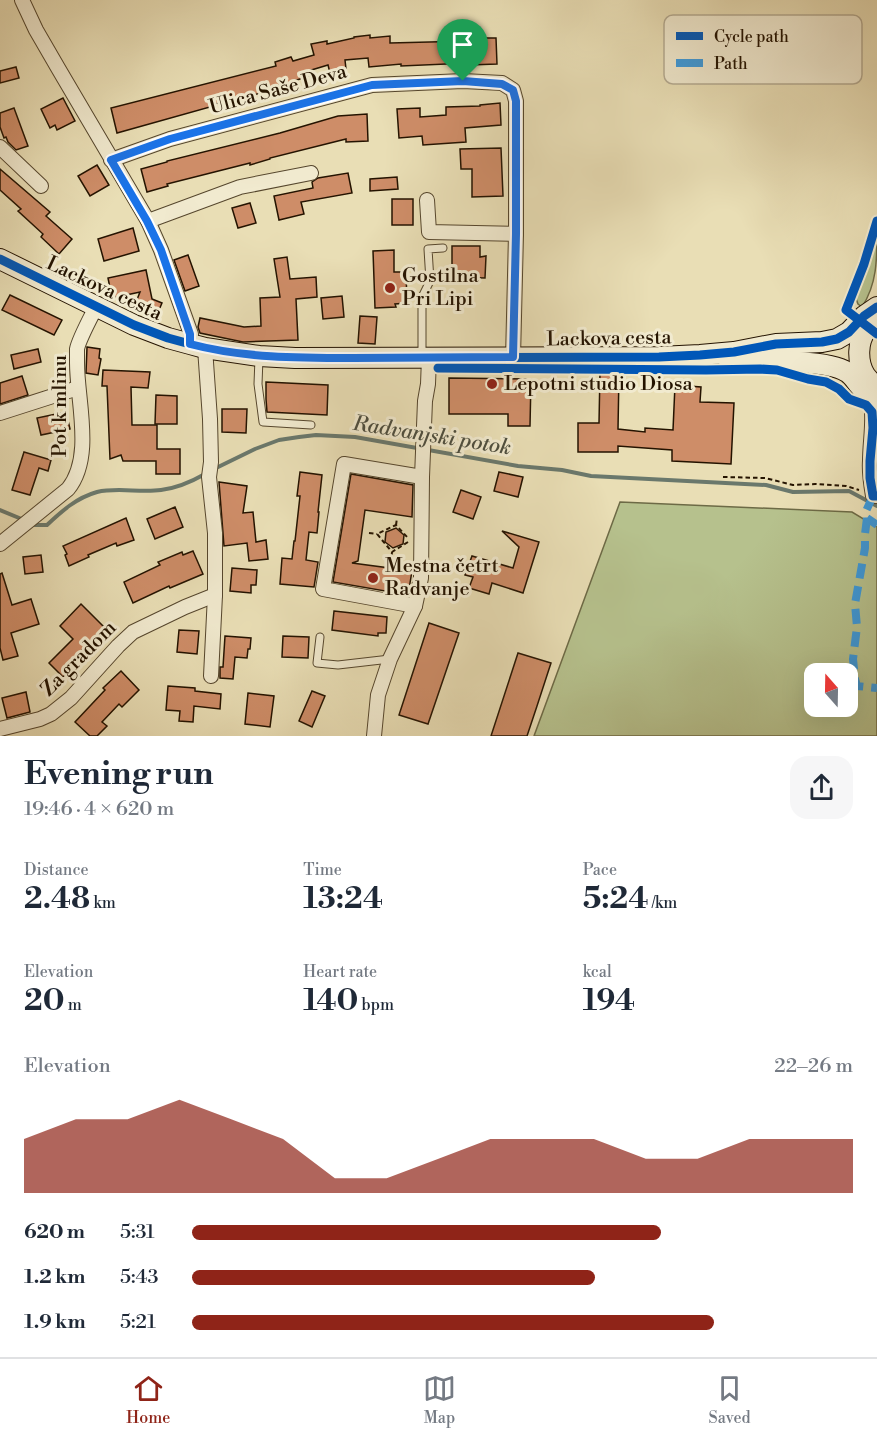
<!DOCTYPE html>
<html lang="en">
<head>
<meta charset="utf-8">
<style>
  :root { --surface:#fff; --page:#f6f6f7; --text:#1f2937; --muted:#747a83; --line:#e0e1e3; --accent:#8f2418 }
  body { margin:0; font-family:"Libre Bodoni",serif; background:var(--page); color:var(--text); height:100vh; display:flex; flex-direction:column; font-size:22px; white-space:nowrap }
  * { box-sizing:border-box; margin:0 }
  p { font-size:20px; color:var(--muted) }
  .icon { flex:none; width:33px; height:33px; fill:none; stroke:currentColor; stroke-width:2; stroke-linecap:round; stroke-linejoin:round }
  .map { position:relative; height:736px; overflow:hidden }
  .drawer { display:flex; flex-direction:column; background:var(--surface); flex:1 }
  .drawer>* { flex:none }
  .needle { width:39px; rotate:340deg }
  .buttons { position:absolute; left:804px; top:663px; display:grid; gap:12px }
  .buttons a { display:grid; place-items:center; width:54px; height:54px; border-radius:12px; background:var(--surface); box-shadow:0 6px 24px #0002; font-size:30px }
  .pin { position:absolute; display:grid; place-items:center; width:51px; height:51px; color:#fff; margin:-62px -26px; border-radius:50% 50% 50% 0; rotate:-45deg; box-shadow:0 0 6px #0007 }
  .pin .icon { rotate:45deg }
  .round { display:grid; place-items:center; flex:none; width:63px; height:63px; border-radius:18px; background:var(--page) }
  .head { display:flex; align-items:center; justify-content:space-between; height:102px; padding:0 24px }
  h1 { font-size:33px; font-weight:700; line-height:45px }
  .figures { display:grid; grid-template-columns:repeat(3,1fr); gap:9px; height:102px; padding:6px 24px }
  .figures div { display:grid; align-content:center }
  .figures b { font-size:30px; font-weight:700 }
  .figures small { font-size:16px; font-weight:400 }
  .figures p { font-size:16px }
  .chart { height:168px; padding:12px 24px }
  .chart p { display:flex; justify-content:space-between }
  .chart svg { width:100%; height:108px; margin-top:6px; fill:var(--accent); opacity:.7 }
  ul { padding:0 24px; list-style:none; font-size:20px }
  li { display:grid; grid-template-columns:96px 72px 1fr; align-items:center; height:45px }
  li i { height:15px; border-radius:8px; background:var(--accent) }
  .menu { display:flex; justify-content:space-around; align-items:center; height:84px; border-top:2px solid var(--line); background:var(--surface); font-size:16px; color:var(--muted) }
  .menu a { display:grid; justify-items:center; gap:3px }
  .menu .selected { color:var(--accent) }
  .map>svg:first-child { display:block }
  .green { fill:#b6c18d; stroke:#6d6a46; stroke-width:1.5; fill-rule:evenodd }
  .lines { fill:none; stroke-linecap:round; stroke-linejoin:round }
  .stream { stroke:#6a786c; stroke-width:4 }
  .building { fill:#ce8d68; stroke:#241300; stroke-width:1.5 }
  .lane-casing { stroke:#55462d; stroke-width:9 }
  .street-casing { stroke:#55462d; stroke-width:16 }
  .secondary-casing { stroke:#241300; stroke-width:22 }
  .path { stroke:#241300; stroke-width:2; stroke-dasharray:4.5 3; stroke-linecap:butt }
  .lane { stroke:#f1eacf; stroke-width:7 }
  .street { stroke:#f1eacf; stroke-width:14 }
  .secondary { stroke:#f1eacf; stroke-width:20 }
  .quiet { stroke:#3c9adc; stroke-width:8; stroke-dasharray:15 8; stroke-linecap:butt }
  .cycleway-casing { stroke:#f1eacf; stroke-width:13 }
  .cycleway { stroke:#0057b8; stroke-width:9 }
  .route-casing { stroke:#fff; stroke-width:12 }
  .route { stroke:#1a73e8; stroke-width:8 }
  .poi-dot { fill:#8f2418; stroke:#f1eacf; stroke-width:2 }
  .labels { text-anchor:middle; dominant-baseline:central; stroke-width:6; stroke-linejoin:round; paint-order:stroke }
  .street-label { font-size:20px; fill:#241300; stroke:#f1eacf }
  .poi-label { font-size:20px; fill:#241300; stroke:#f1eacf; text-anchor:start }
  .water-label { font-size:21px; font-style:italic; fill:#4d4e3f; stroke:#f1eacf }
  .key { fill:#f1eacf; stroke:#b4aa91; stroke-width:1.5 }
  .key-label { font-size:16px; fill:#241300 }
</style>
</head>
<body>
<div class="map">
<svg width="877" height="736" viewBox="0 0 877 736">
  <rect width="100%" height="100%" fill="#e9deb5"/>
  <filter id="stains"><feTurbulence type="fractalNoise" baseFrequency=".00333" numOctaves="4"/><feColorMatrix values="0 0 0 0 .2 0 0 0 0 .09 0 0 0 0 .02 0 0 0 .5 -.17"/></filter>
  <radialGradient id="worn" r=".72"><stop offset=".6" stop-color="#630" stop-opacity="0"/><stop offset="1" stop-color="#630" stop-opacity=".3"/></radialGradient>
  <!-- green -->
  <g class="green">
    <path d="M877,231C877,260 877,284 862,307L858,304L854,293L868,260Z"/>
    <path d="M620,502L852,512L877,527V736H534ZM814,674H848V706H814Z"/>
  </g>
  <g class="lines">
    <!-- stream -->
    <g class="stream">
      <path d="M214,469L255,449L279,440L299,437L316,435L355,437L518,466L562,470L591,476L766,485L793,492L849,491L877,506"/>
      <path d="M0,510L24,520"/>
      <path d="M31,523L35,525H47C62,511 76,498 97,492C118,487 140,493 161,490C178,488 191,482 205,474"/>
    </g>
  </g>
  <!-- building -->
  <g class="building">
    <path d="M370,35V38L390,36V43L469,41V38H496L497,64L469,65V63L401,66V64L369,67L368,58L345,60L346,69L330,73L328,65L308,71L310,76L277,86L278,89L210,105V107L117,133L111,108L276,66L275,62L291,57L293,61L314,55L311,44L327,41V44L354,38V37Z"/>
    <path d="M16,67L19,78L0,83V71Z"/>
    <path d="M63,98L75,121L57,130L55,125L50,128L41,109Z"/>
    <path d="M500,103L501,125L465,128L466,142L423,145L422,136L399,138L397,109L420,108V117L446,115V107L480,106V105Z"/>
    <path d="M14,108L28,146L16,150L8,142L6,137L4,138L0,127V113Z"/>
    <path d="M367,114L368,141L346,142V139L270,158V159L250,165V163L167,184L168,186L147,192L141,169L167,162V161L280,133L338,116Z"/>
    <path d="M501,148L503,196L472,197V169H461L460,149Z"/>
    <path d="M97,165L109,185L90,196L78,176Z"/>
    <path d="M0,169L50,212L46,216L72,239L59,254L41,237L43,234L18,211L21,209L0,190Z"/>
    <path d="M348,173L352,193L301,202L304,214L279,220L274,196L313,188L312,182L318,178Z"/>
    <path d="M397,177L398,189L370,191V179Z"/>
    <rect x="392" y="199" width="21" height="26"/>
    <path d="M250,203L256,223L238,228L232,208Z"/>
    <path d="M133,228L139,251L104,261L98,239Z"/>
    <path d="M452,246H480V257L486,256L485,278L452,277Z"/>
    <path d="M394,250V272H406L407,303L395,304L396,307L375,308L373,251Z"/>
    <path d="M188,255L199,286L185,291L174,260Z"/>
    <path d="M287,257L290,279L316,277L317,297L296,299L298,340L243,342L200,333L198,327L200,318L244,327L261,326L260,298L280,297L274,259Z"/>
    <path d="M146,270L152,299L162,303L156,317L134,307L140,292L112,298L108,278Z"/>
    <path d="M10,295L62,320L54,335L2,310Z"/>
    <path d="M342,296L344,317L323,319L321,298Z"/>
    <path d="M360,316L377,317L375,344L358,343Z"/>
    <path d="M87,347L100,349L99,358L101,359L98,375L86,373Z"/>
    <path d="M38,349L41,362L14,369L11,355Z"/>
    <path d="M103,370L150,372L148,388L131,387L132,425H157V449H180V474H156V461H123L121,455L110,459L107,386H102Z"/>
    <path d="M600,372L619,373L618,429L645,432V428L673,430L675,385L701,387L700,402L734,403L731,464L672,461V450L618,446V452H578V423H599Z"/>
    <path d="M22,376L28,395L0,404V383Z"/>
    <path d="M449,378L531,379L530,426H508V414H449Z"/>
    <path d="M266,382L328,385L327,415L267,412L266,399Z"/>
    <path d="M156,395L177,396V424H155Z"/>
    <path d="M222,409H247L246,433L222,432Z"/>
    <path d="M66,412L70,429L41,435L37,418Z"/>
    <path d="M24,452L51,460L48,471L39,468L30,495L12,490Z"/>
    <path d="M300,472L322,475L318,512H319L317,533L309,532L306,560L318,562L314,587L280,584L282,558L292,559L294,541H295L300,496H297Z"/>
    <path d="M499,472L523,477L518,497L494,491Z"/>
    <path d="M351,474L413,485L412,517L365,510L358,561L352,563L412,571L408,595L333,582Z"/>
    <path d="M219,482L247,486L243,513L253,512L256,542L266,540L268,559L249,561L247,543L224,546Z"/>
    <path d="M461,490L481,497L473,519L453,512Z"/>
    <path d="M175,507L183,527L155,539L147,519Z"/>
    <path d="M126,518L134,540L117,546L116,543L88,555L89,557L69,566L65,555L67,554L63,546Z"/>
    <path d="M396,528L404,535L403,544L393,548L385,542L386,532Z"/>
    <path d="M502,531L539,542L523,593L492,583L489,594L469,588L473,577L465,575L472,556L513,568L519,547Z"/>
    <path d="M193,551L203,574L170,588L169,586L133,603L124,582L160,565L158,562L182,552L183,555Z"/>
    <path d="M41,555L43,572L25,574L23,557Z"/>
    <path d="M232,568L257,570L256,585H251V593L230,591Z"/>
    <path d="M2,573L12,605L31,599L39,624L11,633L18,656L3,660L0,648V574Z"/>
    <path d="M81,604L104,627L76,656L79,660L63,677L49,663L73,639L60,626Z"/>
    <path d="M334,611L387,617L386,633H378V636L332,630Z"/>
    <path d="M429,623L459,633L428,724L399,715Z"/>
    <path d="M179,630L199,631L197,654L177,652Z"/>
    <path d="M225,636L251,638L250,649H248L247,658L235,657L233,679L220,678V667H223Z"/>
    <path d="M283,636L309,637L308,658L282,657Z"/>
    <path d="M518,653L551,663L537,706L527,736H491Z"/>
    <path d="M121,671L139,690L122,707L119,704L102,722L107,726L97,736H90L75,722L105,690L103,688Z"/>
    <path d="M168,686L195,688V691L221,694L220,709L194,706L193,722L179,721L180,711L166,710Z"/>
    <path d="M312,691L325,696L312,727L299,721Z"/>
    <path d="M26,692L30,712L7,718L2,698Z"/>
    <path d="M248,693L274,696L270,727L245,724Z"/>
  </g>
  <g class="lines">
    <!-- lane casing -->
    <g class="lane-casing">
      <g id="lane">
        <path d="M422,355V297L430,281L428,249L443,248"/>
        <path d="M259,358L258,384L263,422L311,425"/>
        <path d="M320,637L317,663L338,665L390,659"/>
      </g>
    </g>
    <!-- street casing -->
    <g class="street-casing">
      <g id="street">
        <path d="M22,0L36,30L58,68L148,221L161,250L191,334L190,344"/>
        <path d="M0,147L41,186"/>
        <path d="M111,160L170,139L372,85L463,81L502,83L513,90L516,101V234L513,358"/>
        <path d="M427,200L429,232L516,234"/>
        <path d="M148,221L240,187L311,173"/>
        <path d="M205,348L210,419L211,462L209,477L215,533V595L211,676"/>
        <path d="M872,412C873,429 870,444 870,461C869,473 871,484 873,496H877"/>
        <path d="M0,413L78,388"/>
        <path d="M0,544L68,489C94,457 77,401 77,363C77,359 77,353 77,349C79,339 91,317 96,307"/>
        <path d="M415,606L323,589L344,464L422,477"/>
        <path d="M0,729L40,719L51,714L71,698L118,646L133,632L185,607L215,595"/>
        <path d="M374,736L378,695L390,659L415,606L421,578L422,477L425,401L428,384L429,358"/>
      </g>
    </g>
    <!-- secondary casing -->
    <g class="secondary-casing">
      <g id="secondary">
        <path d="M0,259L134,325L168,338L190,344L205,348L259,356L295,358L659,357L700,355L734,352L776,344L822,342L837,339L849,332L864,316L877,307"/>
        <path d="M729,362C755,362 825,358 847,372C852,375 855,380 859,385C864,392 870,396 877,401"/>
        <path d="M875,386C872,383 868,379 865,375C857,362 857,341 867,329C870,325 874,322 877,318"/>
      </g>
    </g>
    <!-- path -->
    <g class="path">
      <path d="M723,477L765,478L793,485L815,484L846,486L859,490"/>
      <path d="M396,525L397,518"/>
      <path d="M369,533L377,534"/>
      <path d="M408,542L392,552L377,534L396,525L408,538"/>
      <path d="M391,563L392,552"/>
    </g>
    <!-- lane -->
    <use href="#lane" class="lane"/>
    <!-- street -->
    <use href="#street" class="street"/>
    <!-- secondary -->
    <use href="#secondary" class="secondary"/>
    <!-- quiet -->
    <g class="quiet">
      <path d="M873,496L866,511L867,518L877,525"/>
      <path d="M867,518L865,534V548L855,604L857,627L853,659L855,679L857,686L877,688"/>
    </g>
    <!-- cycleway casing -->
    <g class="cycleway-casing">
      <g id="cycleway">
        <path d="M877,221L864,264L846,310L877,334"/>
        <path d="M0,259L134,325L168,338L190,344L205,348L259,356L295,358L659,357L700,355L734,352L776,344L822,342L837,339L849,332L864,316L877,307"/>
        <path d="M438,368L706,370L760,369L777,370L808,379L826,382L839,389L849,399L866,405L872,412L873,428L870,461V478L873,496H877"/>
      </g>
    </g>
    <!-- cycleway -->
    <use href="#cycleway" class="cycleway"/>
  </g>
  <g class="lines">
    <!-- route casing -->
    <g class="route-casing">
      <path id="route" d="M463,81L502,84L513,90L516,101V234L513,357C460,357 406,358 353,358C298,358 243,358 190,344V334L161,250L147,221L111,160L170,139L372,85Z"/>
    </g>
    <!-- route -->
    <use href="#route" class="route"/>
  </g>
  <!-- markers -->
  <g class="poi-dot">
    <circle cx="390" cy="288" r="6"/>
    <circle cx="492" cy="384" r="6"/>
    <circle cx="373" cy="578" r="6"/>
  </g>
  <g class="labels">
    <!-- street labels -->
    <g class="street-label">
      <text transform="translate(278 90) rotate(-15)">Ulica Saše Deva</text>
      <text transform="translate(104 289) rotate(25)">Lackova cesta</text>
      <text transform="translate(609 339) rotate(-1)">Lackova cesta</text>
      <text transform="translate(60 406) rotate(-90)">Pot k mlinu</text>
      <text transform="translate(79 659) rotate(-45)">Za gradom</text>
    </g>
    <!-- poi labels -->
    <g class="poi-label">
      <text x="402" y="276">Gostilna<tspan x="402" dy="23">Pri Lipi</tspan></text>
      <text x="504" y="384">Lepotni studio Diosa</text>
      <text x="385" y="566">Mestna četrt<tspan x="385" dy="23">Radvanje</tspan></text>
    </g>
    <!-- water labels -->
    <g class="water-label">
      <text transform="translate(432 436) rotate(9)">Radvanjski potok</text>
    </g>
  </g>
  <!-- legend -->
  <rect x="664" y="15" width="198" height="69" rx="9" class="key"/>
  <rect x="676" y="32" width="27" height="8" fill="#0057b8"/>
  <rect x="676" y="59" width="27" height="8" fill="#3c9adc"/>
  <g class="key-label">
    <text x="714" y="42">Cycle path</text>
    <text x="714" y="69">Path</text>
  </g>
  <rect width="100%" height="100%" filter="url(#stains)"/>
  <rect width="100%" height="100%" fill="url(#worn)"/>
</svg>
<div class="buttons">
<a><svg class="needle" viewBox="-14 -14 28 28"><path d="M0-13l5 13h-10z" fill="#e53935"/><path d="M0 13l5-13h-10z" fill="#747a83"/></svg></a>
</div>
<div class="pin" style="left:463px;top:81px;background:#1e9e55"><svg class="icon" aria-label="arrive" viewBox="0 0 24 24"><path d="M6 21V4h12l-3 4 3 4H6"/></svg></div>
</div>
<section class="drawer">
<div class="head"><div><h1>Evening run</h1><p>19:46 · 4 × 620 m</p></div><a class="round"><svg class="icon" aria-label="share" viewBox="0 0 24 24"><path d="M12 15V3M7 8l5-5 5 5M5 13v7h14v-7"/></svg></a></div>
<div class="figures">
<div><p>Distance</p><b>2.48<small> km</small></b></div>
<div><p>Time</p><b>13:24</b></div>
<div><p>Pace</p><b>5:24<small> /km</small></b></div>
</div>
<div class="figures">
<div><p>Elevation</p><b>20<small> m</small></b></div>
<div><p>Heart rate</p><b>140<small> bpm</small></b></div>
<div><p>kcal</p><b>194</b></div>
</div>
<div class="chart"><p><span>Elevation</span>22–26 m</p>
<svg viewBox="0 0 160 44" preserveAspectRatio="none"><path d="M0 44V22L10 14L20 14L30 6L40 14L50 22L60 38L70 38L80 30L90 22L100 22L110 22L120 30L130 30L140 22L150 22L160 22V44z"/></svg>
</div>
<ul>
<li><b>620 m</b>5:31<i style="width:71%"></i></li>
<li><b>1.2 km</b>5:43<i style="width:61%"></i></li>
<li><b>1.9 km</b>5:21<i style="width:79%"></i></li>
</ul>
</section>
<nav class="menu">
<a class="selected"><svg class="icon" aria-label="home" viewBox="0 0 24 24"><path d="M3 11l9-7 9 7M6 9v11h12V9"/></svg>Home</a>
<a><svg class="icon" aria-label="map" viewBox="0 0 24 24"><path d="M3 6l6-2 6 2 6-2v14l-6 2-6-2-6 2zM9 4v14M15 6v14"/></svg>Map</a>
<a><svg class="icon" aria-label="saved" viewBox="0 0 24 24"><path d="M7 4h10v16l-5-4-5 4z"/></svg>Saved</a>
</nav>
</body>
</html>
